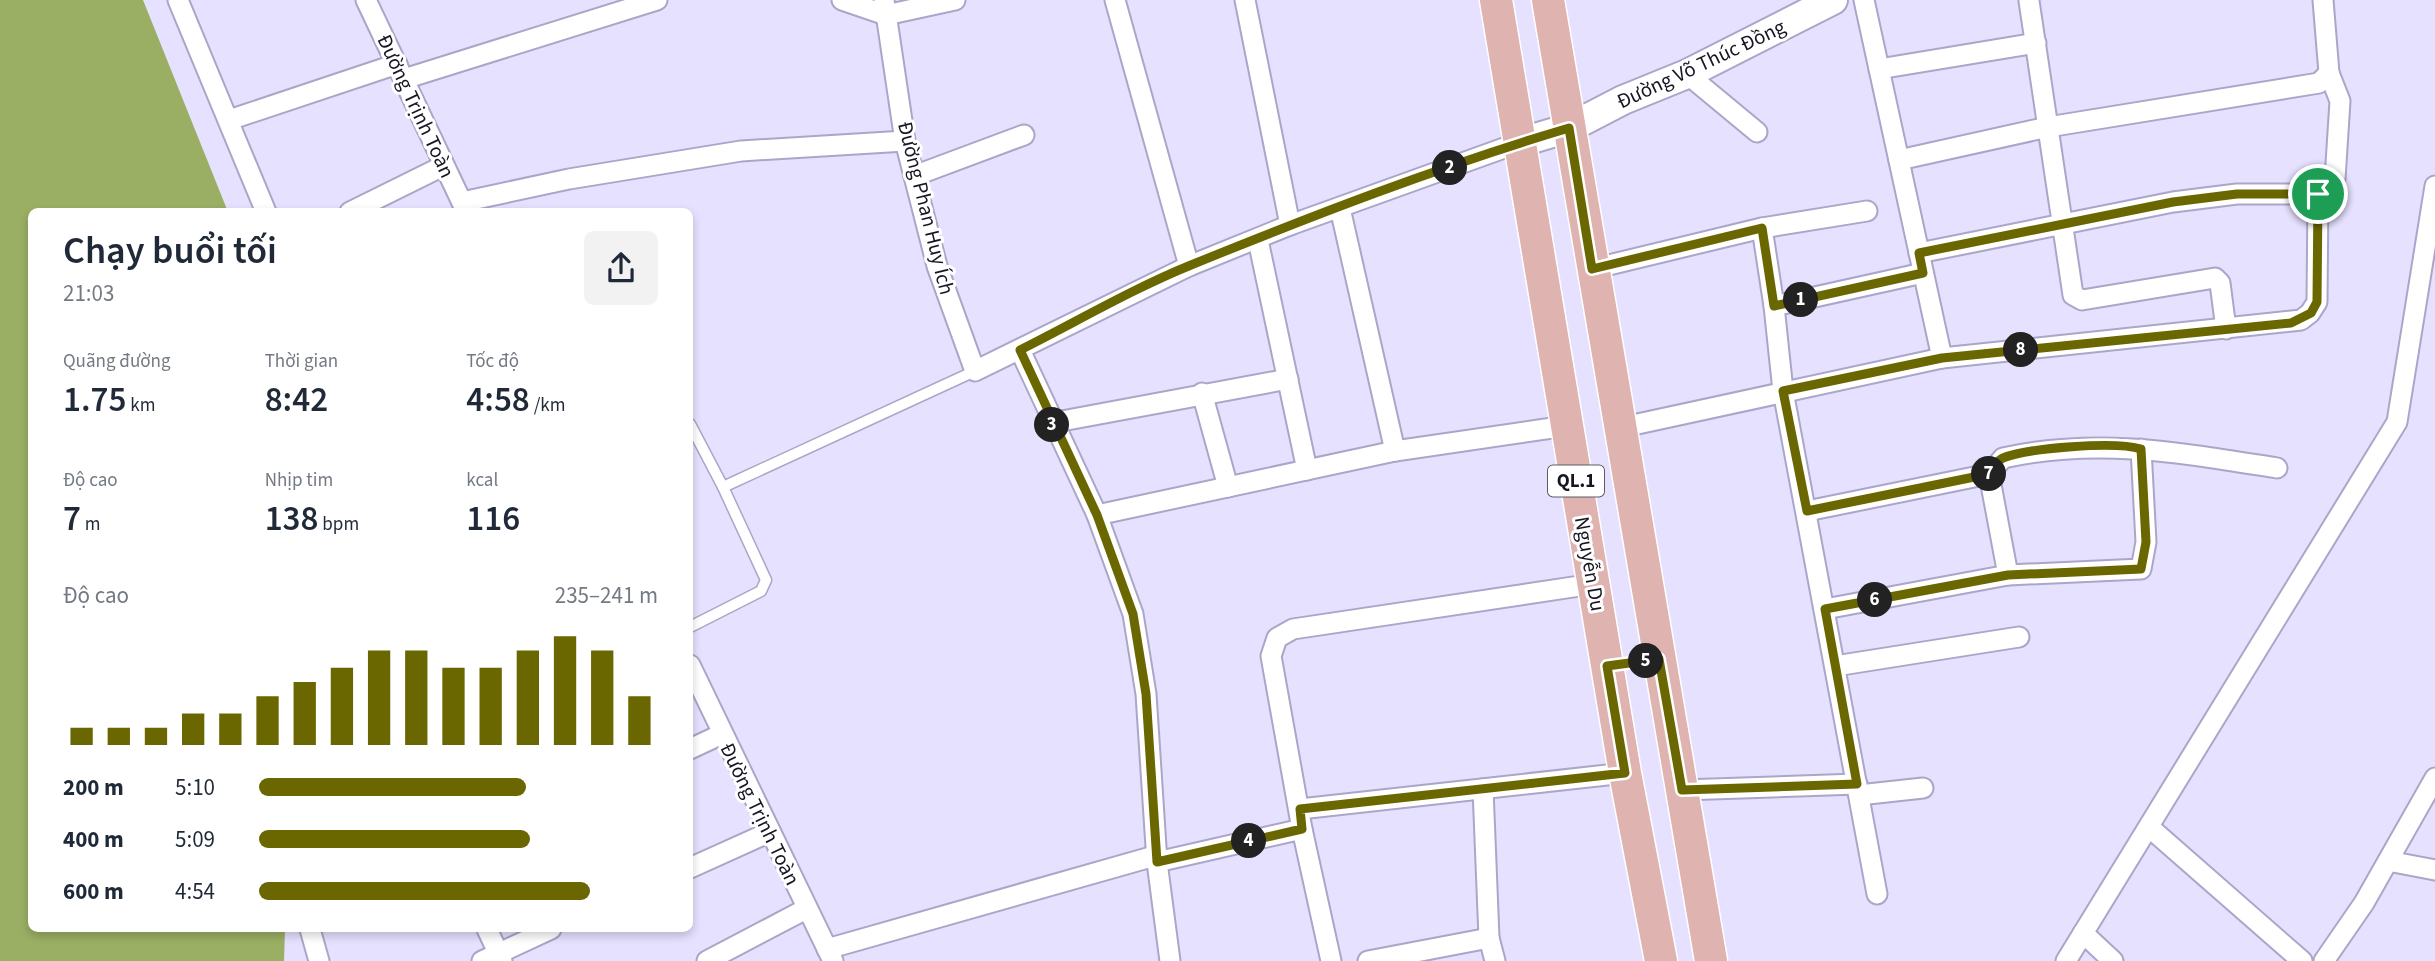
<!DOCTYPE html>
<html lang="vi">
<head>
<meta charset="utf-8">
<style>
  :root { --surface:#fff; --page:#f2f2f3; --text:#1f2937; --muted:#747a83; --accent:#6a6700 }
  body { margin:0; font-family:"Source Sans 3",sans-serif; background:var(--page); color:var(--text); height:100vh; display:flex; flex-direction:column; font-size:26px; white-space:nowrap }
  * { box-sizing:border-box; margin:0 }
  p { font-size:23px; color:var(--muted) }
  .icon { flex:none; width:38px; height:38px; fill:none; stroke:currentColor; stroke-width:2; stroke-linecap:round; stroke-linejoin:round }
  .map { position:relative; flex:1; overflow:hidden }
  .drawer { position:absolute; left:28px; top:208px; width:665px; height:724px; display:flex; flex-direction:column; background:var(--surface); border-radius:10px; box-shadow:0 4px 10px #0003 }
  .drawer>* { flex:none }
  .pin { position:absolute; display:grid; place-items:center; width:60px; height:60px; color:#fff; margin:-30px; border:4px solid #fff; border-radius:50%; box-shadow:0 2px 7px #0007 }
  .km { position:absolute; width:35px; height:35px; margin:-18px; border-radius:50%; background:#222; color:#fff; font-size:19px; line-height:35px; text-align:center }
  .round { display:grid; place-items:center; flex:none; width:74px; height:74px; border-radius:10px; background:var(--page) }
  .summary { display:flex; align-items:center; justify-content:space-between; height:119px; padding:0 35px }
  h1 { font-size:38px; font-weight:600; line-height:52px }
  .stats { display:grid; grid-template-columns:repeat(3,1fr); gap:10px; height:119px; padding:7px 35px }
  .stats div { display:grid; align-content:center }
  .stats b { font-size:35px; font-weight:600 }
  .stats small { font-size:19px; font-weight:400 }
  .stats p { font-size:19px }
  .chart { height:196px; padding:14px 35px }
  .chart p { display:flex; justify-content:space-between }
  .chart svg { width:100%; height:126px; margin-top:7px; stroke:var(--accent); stroke-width:6 }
  ul { padding:0 35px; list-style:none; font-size:23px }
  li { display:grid; grid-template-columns:112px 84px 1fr; align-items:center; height:52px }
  li i { height:18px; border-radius:9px; background:var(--accent) }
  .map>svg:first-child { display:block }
  .forest { fill:#9baf64 }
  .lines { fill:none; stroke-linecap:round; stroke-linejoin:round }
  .lane-casing { stroke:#aba6c8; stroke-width:13 }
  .street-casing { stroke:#aba6c8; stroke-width:23 }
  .secondary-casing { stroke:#aba6c8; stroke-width:32 }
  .primary-casing { stroke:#fff; stroke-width:35 }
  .lane { stroke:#fff; stroke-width:10 }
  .street { stroke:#fff; stroke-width:19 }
  .secondary { stroke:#fff; stroke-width:28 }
  .primary { stroke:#dfb3af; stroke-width:32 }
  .route-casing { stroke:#fff; stroke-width:14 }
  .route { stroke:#6a6700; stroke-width:9 }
  .labels { text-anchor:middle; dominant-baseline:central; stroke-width:6; stroke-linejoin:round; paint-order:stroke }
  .shield { fill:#fff; stroke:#5d5b64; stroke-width:2 }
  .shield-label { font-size:19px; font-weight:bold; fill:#171522 }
  .street-label { font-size:21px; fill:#171522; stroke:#fff }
</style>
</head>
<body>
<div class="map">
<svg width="2435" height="961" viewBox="0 0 2435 961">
  <rect width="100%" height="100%" fill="#e5e1fe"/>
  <!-- forest -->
  <path class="forest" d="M0,0H143L228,212H32V929H285L284,961H0Z"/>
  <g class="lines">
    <!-- lane casing -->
    <g class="lane-casing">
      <g id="lane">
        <path d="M723,487L975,371"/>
        <path d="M690,627L761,591L766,580L723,487L690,424"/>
      </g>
    </g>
    <!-- street casing -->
    <g class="street-casing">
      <g id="street">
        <path d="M178,0L266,212"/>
        <path d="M366,0L466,211"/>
        <path d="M842,0L886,15L955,0"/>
        <path d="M884,0L905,141L937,266L975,371L1189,266L1290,225L1518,143"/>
        <path d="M1115,0L1189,266"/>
        <path d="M1245,0L1290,225"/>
        <path d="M1864,0L1942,358"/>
        <path d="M2029,1L2073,295L2082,300L2215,278L2220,283L2226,329"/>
        <path d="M1879,69L2036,43"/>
        <path d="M1687,74L1757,132"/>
        <path d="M404,79L657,0"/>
        <path d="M229,120L397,64"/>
        <path d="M1899,160L2048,127L2319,83L2329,73L2323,0"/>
        <path d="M914,176L1024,135"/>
        <path d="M462,202L569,179L741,151L905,141"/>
        <path d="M1340,208L1395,451"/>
        <path d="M350,212L443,166"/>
        <path d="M1762,228L1774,306"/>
        <path d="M1258,240L1307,470"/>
        <path d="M1919,253L2173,202L2237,194H2318"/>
        <path d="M1592,269L1762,228L1867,211"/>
        <path d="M1020,350L1097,515L1133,614L1146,694L1157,862L1170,961"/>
        <path d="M1202,393L1228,487"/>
        <path d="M1051,423L1288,379"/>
        <path d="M1619,428L1942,358L2301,320L2310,313L2317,302L2318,194L2331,187L2335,179L2340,101L2329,73"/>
        <path d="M1807,511L1989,474"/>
        <path d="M1097,515L1395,451L1566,426"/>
        <path d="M2008,575L1989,474L2003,458C2097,437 2183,453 2277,468"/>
        <path d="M1825,609L2008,575L2141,569L2146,542L2141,449"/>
        <path d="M690,665L833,961"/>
        <path d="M1835,666L2019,637"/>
        <path d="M690,749L722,734"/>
        <path d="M1483,789L1489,938L1495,961"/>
        <path d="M1682,790L1857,784"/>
        <path d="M1859,795L1923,788"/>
        <path d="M1300,809L1625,773"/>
        <path d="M2149,827L2302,961"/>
        <path d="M2388,861L2435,870"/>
        <path d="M1157,862L1302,829"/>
        <path d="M690,868L770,832"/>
        <path d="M1877,894L1783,391L1774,306L1923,273"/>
        <path d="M310,929L319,961"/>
        <path d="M487,929L502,961"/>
        <path d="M2083,933L2113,961"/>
        <path d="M827,949L1158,855"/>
        <path d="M482,961L551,929"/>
        <path d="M707,961L806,909"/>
        <path d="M1331,961L1302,829L1271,656L1277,638L1293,629L1593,584"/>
        <path d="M1368,961L1489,938"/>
        <path d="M2066,961L2397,422L2435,186"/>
        <path d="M2324,961L2364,903L2435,778"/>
      </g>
    </g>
    <!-- secondary casing -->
    <g class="secondary-casing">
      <path id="secondary" d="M1518,143L1569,128L1623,100L1687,74L1833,0"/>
    </g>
    <!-- primary casing -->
    <g class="primary-casing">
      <g id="primary">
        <path d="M1496,0L1625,773L1661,961"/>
        <path d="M1548,0L1711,961"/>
      </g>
    </g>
    <!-- lane -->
    <use href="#lane" class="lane"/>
    <!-- street -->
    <use href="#street" class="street"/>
    <!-- secondary -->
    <use href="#secondary" class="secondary"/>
    <!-- primary -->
    <use href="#primary" class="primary"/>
  </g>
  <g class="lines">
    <!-- route casing -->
    <g class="route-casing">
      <path id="route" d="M1569,128L1592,269L1762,228L1774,306L1923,273L1919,253L2173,202L2237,194H2318L2317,302L2311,313L2291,323L1942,358L1783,391L1807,511L1989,474C1993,468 1996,461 2003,458C2028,448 2115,441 2141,449L2146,542L2141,569L2008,575L1825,609L1857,784L1682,790L1659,659L1607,666L1625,773L1300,809L1302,829L1157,862L1146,694L1133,614L1097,515L1020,350C1076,322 1132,289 1191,265C1314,215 1441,166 1569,128Z"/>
    </g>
    <!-- route -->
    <use href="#route" class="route"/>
  </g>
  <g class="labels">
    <!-- shield labels -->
    <rect class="shield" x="1548" y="465.5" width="56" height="31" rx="5"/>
    <g class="shield-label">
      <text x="1576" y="481">QL.1</text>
    </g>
    <!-- street labels -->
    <g class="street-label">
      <text transform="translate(1701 64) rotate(-25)">Đường Võ Thúc Đồng</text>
      <text transform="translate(416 106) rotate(65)">Đường Trịnh Toàn</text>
      <text transform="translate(926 208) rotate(76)">Đường Phan Huy Ích</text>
      <text transform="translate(1590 564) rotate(80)">Nguyễn Du</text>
      <text transform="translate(760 814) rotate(64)">Đường Trịnh Toàn</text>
    </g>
  </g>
</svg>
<div class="pin" style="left:2318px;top:194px;background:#1e9e55"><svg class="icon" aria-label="arrive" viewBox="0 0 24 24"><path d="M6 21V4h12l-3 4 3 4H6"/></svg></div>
<b class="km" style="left:1801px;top:300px">1</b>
<b class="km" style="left:1450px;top:168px">2</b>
<b class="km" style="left:1052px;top:425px">3</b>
<b class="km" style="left:1249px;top:841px">4</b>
<b class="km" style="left:1646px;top:661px">5</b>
<b class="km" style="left:1875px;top:600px">6</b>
<b class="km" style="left:1989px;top:474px">7</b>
<b class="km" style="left:2021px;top:350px">8</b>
<section class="drawer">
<div class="summary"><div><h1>Chạy buổi tối</h1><p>21:03</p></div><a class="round"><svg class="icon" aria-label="share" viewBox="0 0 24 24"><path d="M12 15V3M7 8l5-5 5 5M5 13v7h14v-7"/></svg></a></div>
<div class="stats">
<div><p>Quãng đường</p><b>1.75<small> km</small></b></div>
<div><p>Thời gian</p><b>8:42</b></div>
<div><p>Tốc độ</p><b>4:58<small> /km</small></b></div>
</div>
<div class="stats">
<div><p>Độ cao</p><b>7<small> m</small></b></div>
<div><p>Nhịp tim</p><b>138<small> bpm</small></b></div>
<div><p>kcal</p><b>116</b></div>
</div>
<div class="chart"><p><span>Độ cao</span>235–241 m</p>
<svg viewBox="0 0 160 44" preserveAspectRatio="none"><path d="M5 44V38M15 44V38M25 44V38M35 44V33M45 44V33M55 44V27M65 44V22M75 44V17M85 44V11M95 44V11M105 44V17M115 44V17M125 44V11M135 44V6M145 44V11M155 44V27"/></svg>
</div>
<ul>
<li><b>200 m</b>5:10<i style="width:67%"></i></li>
<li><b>400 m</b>5:09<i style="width:68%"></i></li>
<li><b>600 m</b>4:54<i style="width:83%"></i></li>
</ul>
</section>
</div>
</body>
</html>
